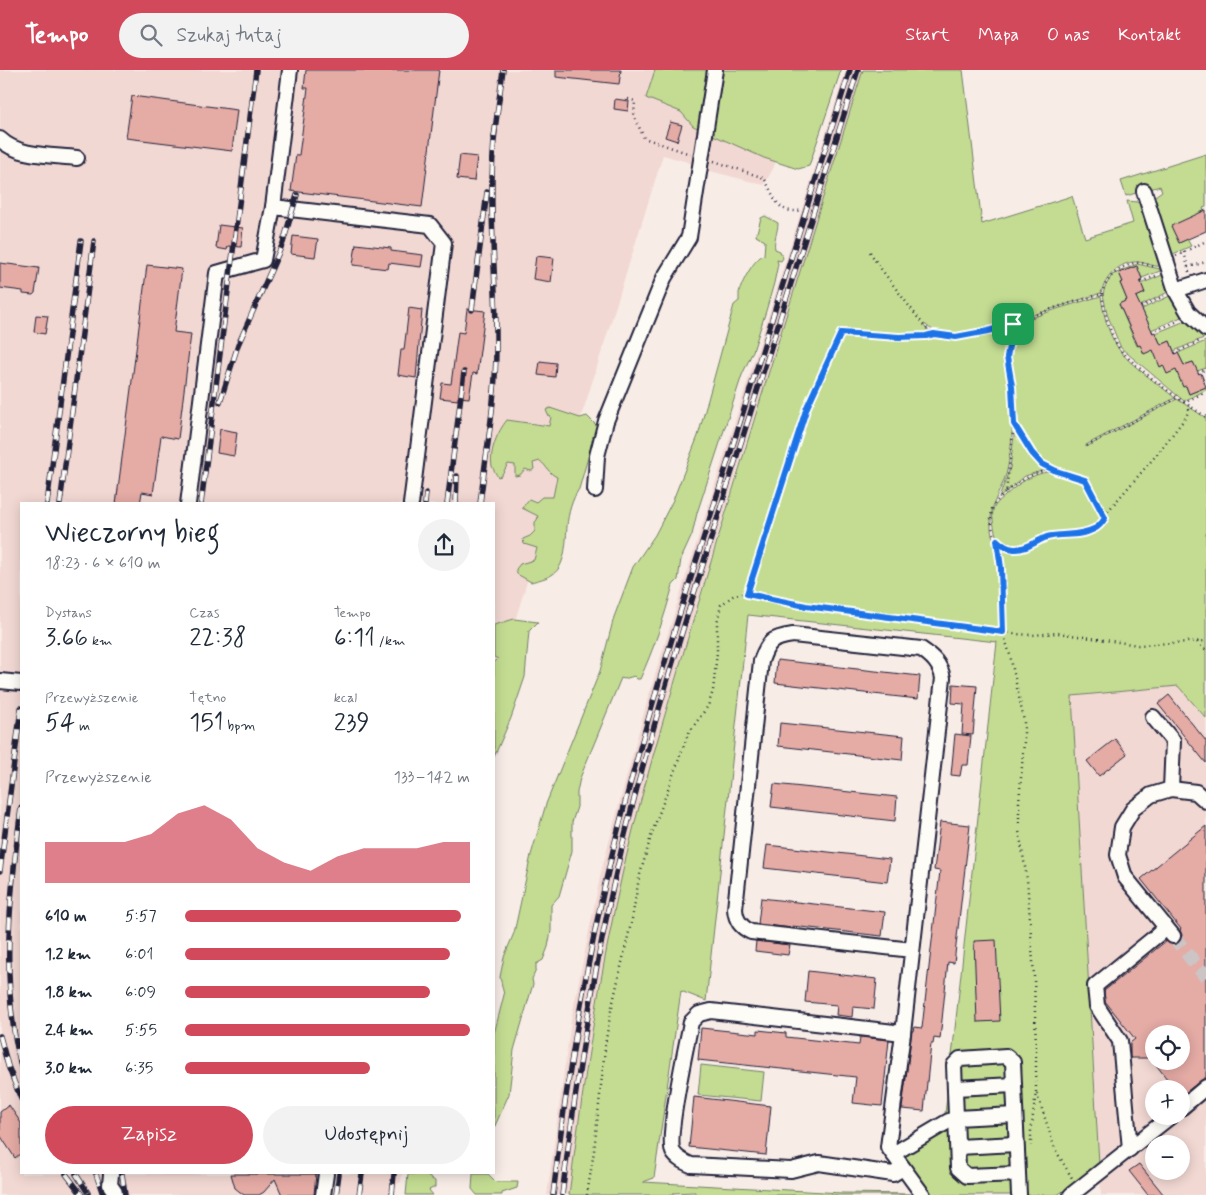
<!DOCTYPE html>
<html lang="pl">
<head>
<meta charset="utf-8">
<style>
  :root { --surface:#fff; --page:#f2f2f3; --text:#1f2937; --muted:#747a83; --accent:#d1495b }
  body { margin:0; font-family:Mynerve,sans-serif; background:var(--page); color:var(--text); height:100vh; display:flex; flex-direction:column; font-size:19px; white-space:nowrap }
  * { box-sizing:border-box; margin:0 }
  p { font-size:16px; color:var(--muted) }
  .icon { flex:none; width:28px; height:28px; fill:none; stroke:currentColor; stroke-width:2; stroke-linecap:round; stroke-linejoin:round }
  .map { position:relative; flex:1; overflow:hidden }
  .side { position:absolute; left:20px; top:432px; width:475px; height:672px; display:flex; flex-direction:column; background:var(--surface); border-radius:0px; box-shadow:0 2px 12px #0003 }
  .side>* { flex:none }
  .buttons { position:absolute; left:1145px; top:955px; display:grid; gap:10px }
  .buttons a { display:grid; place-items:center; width:45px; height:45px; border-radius:50%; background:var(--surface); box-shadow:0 2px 12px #0003; font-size:25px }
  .pin { position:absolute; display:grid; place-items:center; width:42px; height:42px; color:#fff; margin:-21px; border-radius:10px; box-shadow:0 2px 8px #0006 }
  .round { display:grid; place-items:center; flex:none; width:52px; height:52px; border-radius:26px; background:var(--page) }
  .overview { display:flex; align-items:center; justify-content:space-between; height:85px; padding:0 25px }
  h1 { font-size:28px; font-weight:600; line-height:38px }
  .stats { display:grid; grid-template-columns:repeat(3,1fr); gap:8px; height:85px; padding:5px 25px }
  .stats div { display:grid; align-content:center }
  .stats b { font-size:25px; font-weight:600 }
  .stats small { font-size:14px; font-weight:400 }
  .stats p { font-size:14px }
  .chart { height:140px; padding:10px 25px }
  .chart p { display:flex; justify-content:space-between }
  .chart svg { width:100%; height:90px; margin-top:5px; fill:var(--accent); opacity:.7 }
  .cta { display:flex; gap:10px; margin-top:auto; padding:10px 25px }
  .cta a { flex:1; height:58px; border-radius:30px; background:var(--accent); color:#fff; font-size:20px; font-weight:600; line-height:58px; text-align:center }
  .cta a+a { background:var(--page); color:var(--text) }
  ul { padding:0 25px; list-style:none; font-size:16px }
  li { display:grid; grid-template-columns:80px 60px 1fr; align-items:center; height:38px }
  li i { height:12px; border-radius:6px; background:var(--accent) }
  header { display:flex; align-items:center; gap:30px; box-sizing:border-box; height:70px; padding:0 25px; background:var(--accent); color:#fff }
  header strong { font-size:24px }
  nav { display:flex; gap:28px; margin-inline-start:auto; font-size:18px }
  .search { width:350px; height:45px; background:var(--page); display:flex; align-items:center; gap:12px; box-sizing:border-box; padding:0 18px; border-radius:28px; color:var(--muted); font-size:19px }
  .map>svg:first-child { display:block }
  .built { fill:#f2d8d3; fill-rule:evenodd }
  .green { fill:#c3dc92; stroke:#727f66 }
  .building { fill:#e5aba5; stroke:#22223b }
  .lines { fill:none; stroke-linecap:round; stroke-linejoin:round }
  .minor-tunnel { stroke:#cdc4c5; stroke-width:14; stroke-dasharray:14 7; stroke-linecap:butt }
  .minor-casing { stroke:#22223b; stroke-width:18 }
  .path { stroke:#22223b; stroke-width:2.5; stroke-dasharray:1 4; stroke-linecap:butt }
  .minor { stroke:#fdfcf7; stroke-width:14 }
  .rail-casing { stroke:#22223b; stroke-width:5.5 }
  .rail { stroke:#fdfcf7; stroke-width:4; stroke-dasharray:11; stroke-linecap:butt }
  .route-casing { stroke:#fff; stroke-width:10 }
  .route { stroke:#1a73e8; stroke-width:6 }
</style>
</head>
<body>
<header>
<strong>Tempo</strong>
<div class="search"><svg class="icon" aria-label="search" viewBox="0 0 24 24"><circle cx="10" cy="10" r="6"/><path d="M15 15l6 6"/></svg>Szukaj tutaj</div>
<nav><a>Start</a><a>Mapa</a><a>O nas</a><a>Kontakt</a></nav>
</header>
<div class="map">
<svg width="1206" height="1125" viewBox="0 0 1206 1125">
  <rect width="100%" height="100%" fill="#f8ece7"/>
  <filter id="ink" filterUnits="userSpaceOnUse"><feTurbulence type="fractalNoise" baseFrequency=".02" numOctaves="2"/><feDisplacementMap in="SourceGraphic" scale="10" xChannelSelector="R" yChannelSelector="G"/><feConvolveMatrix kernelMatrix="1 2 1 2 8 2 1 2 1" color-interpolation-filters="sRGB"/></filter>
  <g filter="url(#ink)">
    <!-- built -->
    <g class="built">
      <path d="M0,0H799L774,97L764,115L710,101L694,94L663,85L586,332L555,421L494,619V434H21V1104H402L401,1112L397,1114L395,1125H0Z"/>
      <path d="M846,0H863L738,398L667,635L624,796L600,911L587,988L569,1125H547L571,950L601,802L627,705L649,624L684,512Z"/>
      <path d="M1178,616L1206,648V1125H1101L1072,626ZM1154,964H1181V991H1154ZM1154,1019H1181V1046H1154ZM1154,1074H1181V1101H1154Z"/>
    </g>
    <!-- green -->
    <g class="green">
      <path d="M655,0H841L809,96L798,99L764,88L693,56L681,42L646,28Z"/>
      <path d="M863,0H963L982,154L1072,126L1085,168L1133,153L1127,131L1137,132L1142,135L1164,195C1156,199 1146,192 1137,192C1119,191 1105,208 1101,223L987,260C966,264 943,271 926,255H923C942,279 987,263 1011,255C1009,266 1006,278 1006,289C1006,298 1009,307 1010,315C1014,342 1013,370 1008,396C1004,420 989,430 991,457C991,462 992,468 996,471C1017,494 1033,470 1055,467C1072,465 1097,469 1105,449L1086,409L1050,397L1029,378L1020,364L1015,353L1013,317L1008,287L1014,254L1060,238L1101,226C1103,243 1108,263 1118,278C1127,293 1160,315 1175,328L1086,375V377L1177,329L1206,348V648L1178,616L1072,626L1099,1094L1078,1112L1057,1125H930L898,1079L944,1052L953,977L997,572L748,545L706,931L681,921L654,1108L643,1112L842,1123L911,1124L910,1125H695V1122L673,1123V1125H569C583,1015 599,905 624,796C650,688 684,582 716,475C764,317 813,158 863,0Z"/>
      <path d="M1206,84V137L1203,138L1204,141L1179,173L1187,169L1191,176L1173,184H1169L1153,131L1155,126L1162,121L1160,116L1126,126L1121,111Z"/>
      <path d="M765,146L778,153C778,162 773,170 775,179L780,181L783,188L781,191L777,190L778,194L774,213L766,241L753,281L742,305L697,443L692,465L681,489L678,510L673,515C664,548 654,578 640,609H637L634,606L624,609L621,608L580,708L577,722V737L572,752V781L559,826L551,835V861L548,877L543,890L536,894V900L532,909L533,914L514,980L509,1024L494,1058V964L504,925L500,907L504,887L514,863L531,785L546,734L600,601L614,547L633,497L655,465L673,430L698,366L734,235L739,231C739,228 739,225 739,223C741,213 755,187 764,185L765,171L756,166L761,148Z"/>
      <path d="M1137,194L1160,199V201L1142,208L1136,196L1119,203L1123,212L1120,213L1127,230L1119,234L1137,276L1140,275L1153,280L1161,297L1163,295L1176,300L1183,316H1186L1189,324L1206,317V320L1184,331L1121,278L1107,244L1103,224L1105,217L1112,205Z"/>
      <path d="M1167,203L1172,220L1140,236L1136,227L1145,223L1141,214Z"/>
      <path d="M1174,224L1186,245L1151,260L1142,239Z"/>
      <path d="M1190,249L1206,264V267L1174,281L1170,271L1161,275L1156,263Z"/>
      <path d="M1206,271V298L1197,301L1193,292L1184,295L1178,283Z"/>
      <path d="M550,338L580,348L587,346L597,356L579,419C572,429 568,444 567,456C566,469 566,496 553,504C548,508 538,510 531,512L517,504L516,499L520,494L534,490L537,478L524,474L523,469L530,466L535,461V452L537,450L538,446L522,438L529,429L536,432L542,427H553L557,407C548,403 547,396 540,391L533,393L534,399L531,401L525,399L520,405L515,406V395L508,394L501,406L498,407C496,404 493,399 492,396C489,381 498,361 507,350L549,356L551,347L548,345L546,340Z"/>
      <path d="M1015,358C1023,375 1033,388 1048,399L1025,406L999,428L1010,398Z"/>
      <path d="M1051,401L1084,411L1103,448C1095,467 1067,461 1051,465C1036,469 1020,484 1004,475C997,471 995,463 994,456C993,451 992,445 993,440C995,434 1000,430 1005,426C1020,412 1030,405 1051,401Z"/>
      <path d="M514,549L538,552L529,561L525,607L511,648L494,687V593L498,589L494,587V555Z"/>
      <path d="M701,995L764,1002L761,1031L698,1025Z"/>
      <path d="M408,1104H430L427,1106L435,1111V1117L429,1120L433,1125H406Z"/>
      <path d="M473,1104H488L496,1112H518L517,1118L502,1123V1125H477L472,1119Z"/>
    </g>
    <!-- building -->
    <g class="building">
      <path d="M306,0H439L422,137L291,121L296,85H299L308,18H304Z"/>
      <path d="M556,0H621L619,14L556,7Z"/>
      <path d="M132,26L237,40L232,81L126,68Z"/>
      <path d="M615,29L629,31L628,41L614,39Z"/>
      <path d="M670,52L682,55L677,71L665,67Z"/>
      <path d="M460,85L477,87L474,111L457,109Z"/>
      <path d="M1206,140V161L1179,173L1171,156Z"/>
      <path d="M219,155L243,158L241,177L228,176L227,180L216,178Z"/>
      <path d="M293,166L318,169L315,187L291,184Z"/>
      <path d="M356,174L391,178V181L423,185L421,197L389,193L388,199L353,195Z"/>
      <path d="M536,186L554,188L551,212L533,209Z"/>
      <path d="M0,193L39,198L35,223L33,225L23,224V221L0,218Z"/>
      <path d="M147,195L182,199L174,262L191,264L178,369L161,366L153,424L142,422L140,434H116Z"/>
      <path d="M1137,196L1142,209L1140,210L1145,223L1136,227L1153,263L1155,262L1161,275L1170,271L1175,284L1178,283L1184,295L1193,292L1199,304L1201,303L1206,317L1189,324L1186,316L1183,317L1176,300L1167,304L1163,295L1160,297L1153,280L1144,284L1140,275L1138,276L1119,234L1127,230L1120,213L1123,212L1119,203Z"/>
      <path d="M409,238L422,240L416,308L398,305L401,280H404Z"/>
      <path d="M467,239L485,241L477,304L473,303L469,328L458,327V330L440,328L442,313L451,314L458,262L464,263Z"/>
      <path d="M36,245L48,246L45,264L34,262Z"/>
      <path d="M540,291L556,293L555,307L538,305Z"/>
      <path d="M220,359L237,362L234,386L217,383Z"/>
      <path d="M777,590L920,606L918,629L775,613Z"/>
      <path d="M953,614L977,616L973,665L962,664L964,634L952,633Z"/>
      <path d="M1169,625L1206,671V693L1158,634Z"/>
      <path d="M780,653L904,666L902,690L778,676Z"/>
      <path d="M955,664L971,666L968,695H962L960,706L951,705Z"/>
      <path d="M1115,669L1127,684L1099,706L1087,691Z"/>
      <path d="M774,714L897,727L895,751L771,737Z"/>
      <path d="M940,752L970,755L954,893L948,892L940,969L934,968L933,974H931L924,1041L902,1039L912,961H913L914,957L922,958L940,801L934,800Z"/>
      <path d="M1206,756V1007L1181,1026V1019H1175L1153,991H1181V964H1154V988H1130V973L1135,969L1105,931L1104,921L1166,871L1174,875L1181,870L1182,865L1180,860L1181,859L1141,809Z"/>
      <path d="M767,775L890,789L887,812L764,798Z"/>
      <path d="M761,828L885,842L882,866L792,856V858L758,854Z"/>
      <path d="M996,870L1000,951L977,952L974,871Z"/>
      <path d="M756,871L790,875L788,885L755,881Z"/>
      <path d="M808,901L877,909L874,939L853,937L852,947L836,945L837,935L805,932Z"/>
      <path d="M701,958L758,964V960L786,963V967L859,975L860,967L889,970L882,1036L853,1033L856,1007L698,990Z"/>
      <path d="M694,1027L771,1036L766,1085L689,1077Z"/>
      <path d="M9,1035L21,1053V1083L15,1088L0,1065V1042Z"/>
      <path d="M1139,1094L1164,1125H1148L1129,1101Z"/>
      <path d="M231,1104H316L314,1125H282L275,1109L264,1122L259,1125H244L235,1118Z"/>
    </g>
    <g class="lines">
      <!-- minor-tunnel -->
      <path class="minor-tunnel" d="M1173,866L1206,907"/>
      <!-- minor casing -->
      <g class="minor-casing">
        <g id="minor">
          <path d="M0,69C18,87 53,85 77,88"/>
          <path d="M1144,121L1176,221L1188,242L1206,259"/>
          <path d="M273,137L430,155L444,173L411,434"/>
          <path d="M1176,220L1206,210"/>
          <path d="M595,420L597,386L606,351L664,208L689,167L715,0"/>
          <path d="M188,434L217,203L263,190L273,137L290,0"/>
          <path d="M0,611L21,613"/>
          <path d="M1153,647L1173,671L1171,719L1151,725L1133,739L1122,757L1118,785L1125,807L1173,866"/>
          <path d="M1171,719L1196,722L1206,731"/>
          <path d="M912,880L751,862C741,857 736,851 735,839L761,591C768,571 772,568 793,565L921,579C933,587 940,594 943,608L903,963L888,1077L923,1125"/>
          <path d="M903,963L711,941L699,944L691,952C687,974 666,1066 673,1082C677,1089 684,1092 691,1095L791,1100L819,1093L893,1104L903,1098"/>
          <path d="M955,1018L1014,1015"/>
          <path d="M1181,1038L1206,1017"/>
          <path d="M958,1077L1016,1074"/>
          <path d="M1130,1079L1120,971L1097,936L1095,916L1166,858"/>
          <path d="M893,1084L947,1052L956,1048L1015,1045"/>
          <path d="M111,1104L110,1115L117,1125"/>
          <path d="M1018,1104L967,1106L958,1098L954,995L960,989L1006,986L1013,992C1015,1037 1017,1081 1019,1125"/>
          <path d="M323,1125L326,1104"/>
          <path d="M1071,1125L1171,1046"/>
        </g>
      </g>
      <!-- path -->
      <g class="path">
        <path d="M628,29L635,31L634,46L644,68L690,84"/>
        <path d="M714,91L764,108C775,126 776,146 803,140"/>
        <path d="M870,182L878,195L925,257L934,264L944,266L972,265L1013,253L1057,237L1102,224C1104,241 1109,261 1118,276C1125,289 1170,323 1184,332L1206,322"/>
        <path d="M1184,182L1188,197"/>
        <path d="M1176,186L1206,171"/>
        <path d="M1189,202L1188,197L1206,192"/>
        <path d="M1141,212L1158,205"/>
        <path d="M1102,224C1106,207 1119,197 1135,193C1141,192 1149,195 1155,197"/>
        <path d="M1141,237L1164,226"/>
        <path d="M1013,253L1007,287L1012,316L1014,354L1031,383L1043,393L1056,401L1085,410L1104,447"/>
        <path d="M1152,262L1178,251"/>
        <path d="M1175,283L1202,270"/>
        <path d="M1198,303L1206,299"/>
        <path d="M1184,332L1206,347"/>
        <path d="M1014,354L1006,422L995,433L992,439L991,448L993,463L997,470L1004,476L1013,479H1020L1044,468L1053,466L1081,463L1094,460L1102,454L1107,442L1159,382L1186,347L1190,337"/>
        <path d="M1087,376L1177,328"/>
        <path d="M1006,422C1021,410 1033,403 1051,399"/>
        <path d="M997,470L1001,498L1003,562L1010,585L1024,651V672L1019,732V761L1027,809L1034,906L1036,979V1022L1031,1061V1076"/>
        <path d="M747,523L807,337L841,263C869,268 907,271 934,264"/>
        <path d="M1197,572L1206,580"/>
        <path d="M1037,1024L1055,1079L1072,1108"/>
        <path d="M587,1125L594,1081L606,969L611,941L632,849L639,808L652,763L688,664L708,636L713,621L717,582V553L721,535L734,525L747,523L806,536L998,560L1014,564L1032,565L1058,563L1138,575L1206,571"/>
      </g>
      <!-- minor -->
      <use href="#minor" class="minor"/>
      <!-- rail casing -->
      <g class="rail-casing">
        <g id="rail">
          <path d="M494,67L503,0"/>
          <path d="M472,240L487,122"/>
          <path d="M220,332L238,275L283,173L297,125"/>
          <path d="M47,434L81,171"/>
          <path d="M60,434L94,171"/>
          <path d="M201,434L256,0"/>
          <path d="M425,434L426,423"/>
          <path d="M447,434L464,302"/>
          <path d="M456,434L457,406"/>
          <path d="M480,434C486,382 496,330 496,278C497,206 487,133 495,61"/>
          <path d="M21,738C10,824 0,911 21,996"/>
          <path d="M0,801L21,638"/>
          <path d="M0,966L8,996L21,1029"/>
          <path d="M66,1104L82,1125"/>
          <path d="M76,1104L88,1123"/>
          <path d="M96,1104L103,1125"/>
          <path d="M122,1104L125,1125"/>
          <path d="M336,1125L339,1104"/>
          <path d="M359,1125L362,1104"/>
          <path d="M392,1125L394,1104"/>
          <path d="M553,1125C567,1005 587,885 616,768C648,641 688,516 728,391C768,261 809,130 850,0"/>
          <path d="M562,1125C576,1012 593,901 619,790C647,669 686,550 723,430C768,287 813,143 858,0"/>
        </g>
      </g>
      <!-- rail -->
      <use href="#rail" class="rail"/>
    </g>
  </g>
  <g class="lines" filter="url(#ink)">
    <!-- route casing -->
    <g class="route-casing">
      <path id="route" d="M1013,254L1007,287L1012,316L1014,354L1032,383L1042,394L1056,401L1085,410L1105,448C1102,453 1099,457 1094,459C1079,467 1062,463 1047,467C1036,471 1026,480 1014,479C1007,478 1002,475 997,470L1001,498L1003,562L806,536L747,524L807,337L841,263L899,267L926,266L934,264L956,267L988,261Z"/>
    </g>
    <!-- route -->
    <use href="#route" class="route"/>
  </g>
</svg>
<div class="buttons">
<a><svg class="icon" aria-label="locate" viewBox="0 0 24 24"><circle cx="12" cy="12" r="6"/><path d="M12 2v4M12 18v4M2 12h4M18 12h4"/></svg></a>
<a>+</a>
<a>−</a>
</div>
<div class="pin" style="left:1013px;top:254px;background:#1e9e55"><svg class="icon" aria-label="arrive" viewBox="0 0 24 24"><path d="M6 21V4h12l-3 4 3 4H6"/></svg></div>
<section class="side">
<div class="overview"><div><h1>Wieczorny bieg</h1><p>18:23 · 6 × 610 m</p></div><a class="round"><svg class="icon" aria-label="share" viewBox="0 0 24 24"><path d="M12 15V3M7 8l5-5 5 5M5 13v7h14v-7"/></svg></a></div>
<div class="stats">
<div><p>Dystans</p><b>3.66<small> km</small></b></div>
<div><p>Czas</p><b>22:38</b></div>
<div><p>Tempo</p><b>6:11<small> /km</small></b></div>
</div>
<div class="stats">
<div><p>Przewyższenie</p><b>54<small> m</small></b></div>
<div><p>Tętno</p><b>151<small> bpm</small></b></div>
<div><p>kcal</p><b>239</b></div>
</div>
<div class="chart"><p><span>Przewyższenie</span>133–142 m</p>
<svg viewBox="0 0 160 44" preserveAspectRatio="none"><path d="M0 44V24L10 24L20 24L30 24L40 20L50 10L60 6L70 13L80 27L90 34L100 38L110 31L120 27L130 27L140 27L150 24L160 24V44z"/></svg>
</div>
<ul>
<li><b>610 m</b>5:57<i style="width:97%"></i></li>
<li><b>1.2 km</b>6:01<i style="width:93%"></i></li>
<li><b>1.8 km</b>6:09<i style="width:86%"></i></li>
<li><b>2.4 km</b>5:55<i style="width:100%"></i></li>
<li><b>3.0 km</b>6:35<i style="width:65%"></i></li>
</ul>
<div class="cta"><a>Zapisz</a><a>Udostępnij</a></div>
</section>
</div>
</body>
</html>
